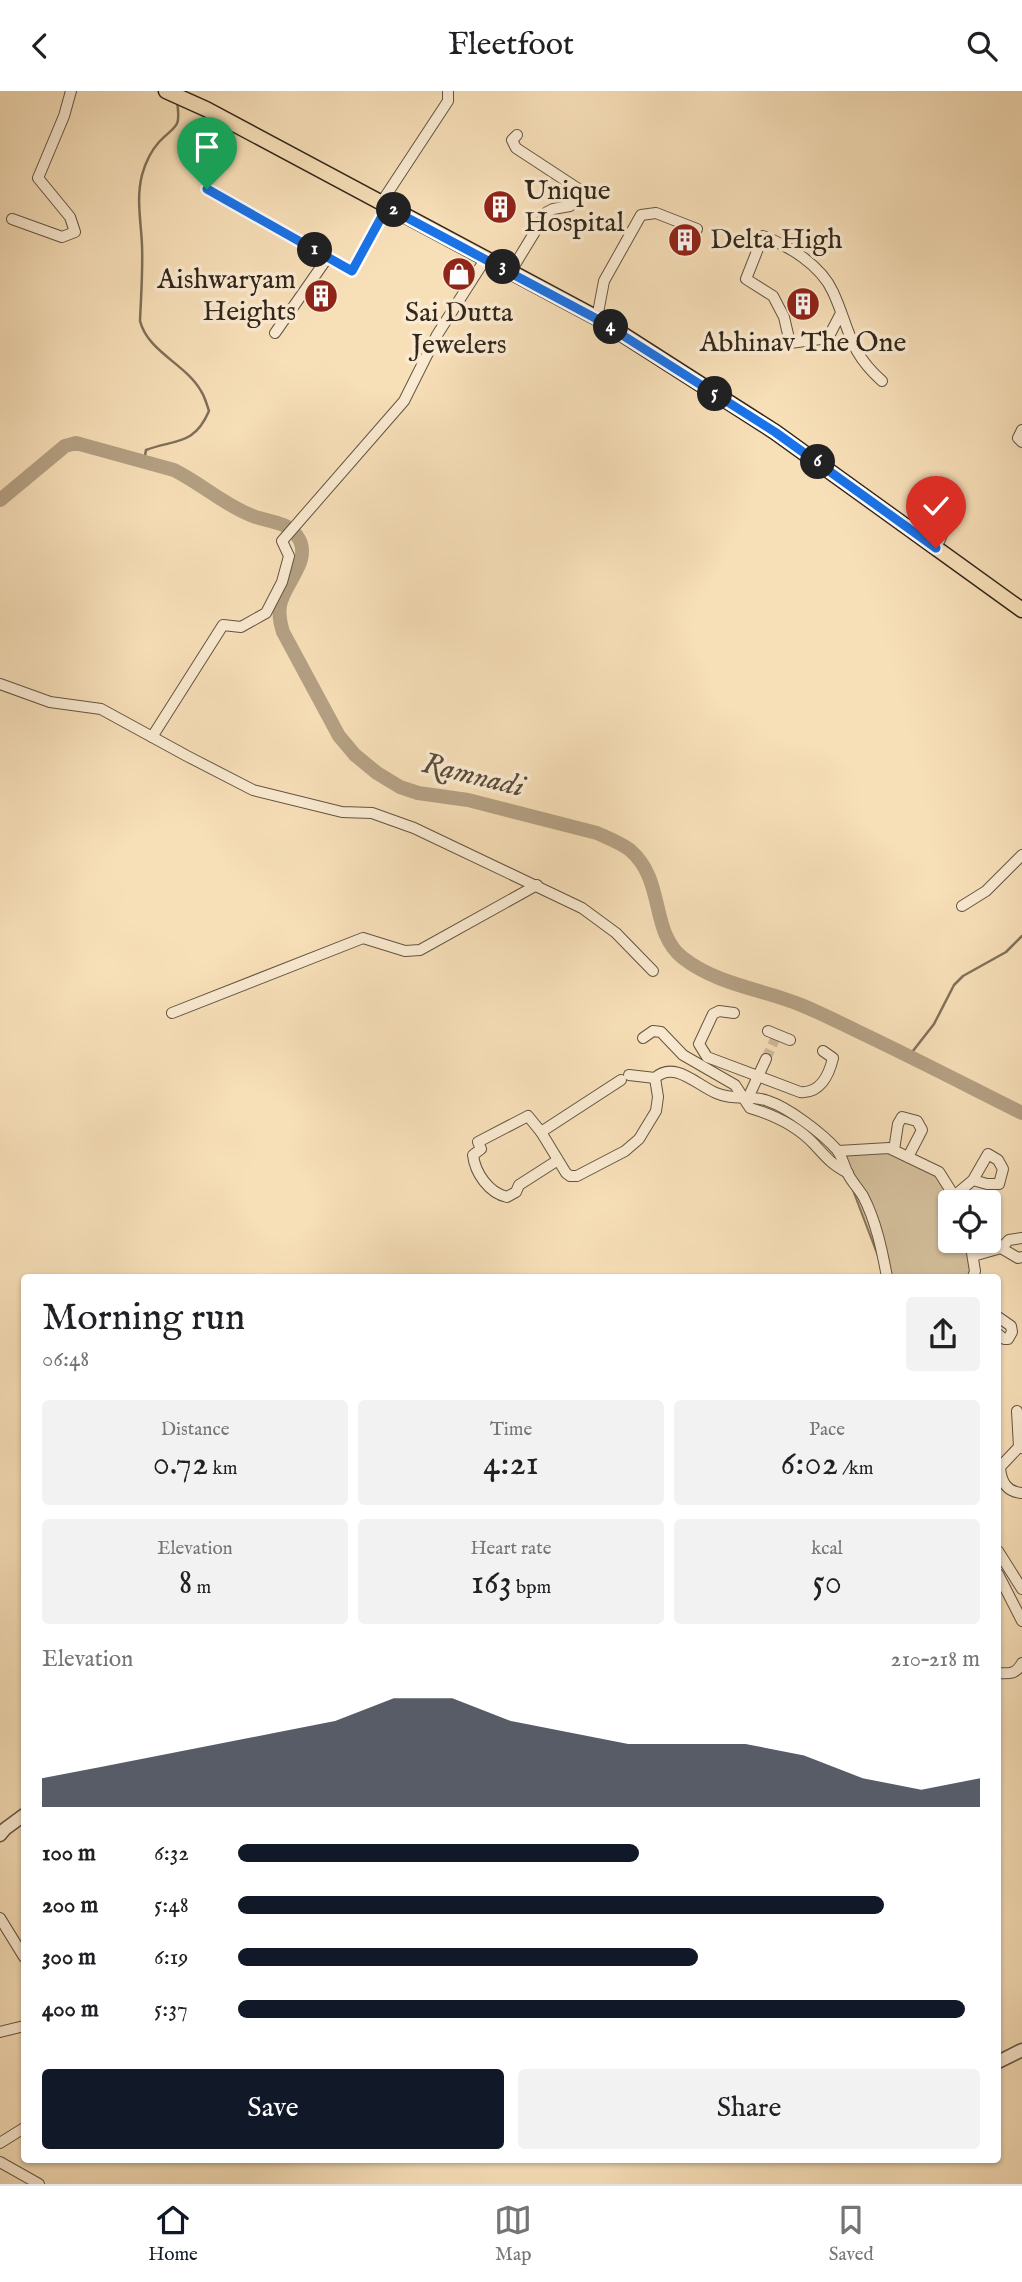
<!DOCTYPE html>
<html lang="en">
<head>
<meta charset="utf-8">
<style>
  :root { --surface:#fff; --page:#f2f2f2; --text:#202124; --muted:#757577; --line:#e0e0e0; --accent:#111827 }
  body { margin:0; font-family:"IM FELL English",serif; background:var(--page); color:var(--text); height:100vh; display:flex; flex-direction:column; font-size:26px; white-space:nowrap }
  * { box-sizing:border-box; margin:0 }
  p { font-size:23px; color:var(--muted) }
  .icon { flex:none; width:38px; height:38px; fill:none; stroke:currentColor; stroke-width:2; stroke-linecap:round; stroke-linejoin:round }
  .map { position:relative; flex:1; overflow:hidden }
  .details { position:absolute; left:21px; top:1183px; width:980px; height:889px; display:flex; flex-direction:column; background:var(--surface); border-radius:7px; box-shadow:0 2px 5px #0004 }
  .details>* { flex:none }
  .controls { position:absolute; left:938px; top:1099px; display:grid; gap:14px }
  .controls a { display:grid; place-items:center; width:63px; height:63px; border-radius:7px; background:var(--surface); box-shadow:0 2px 5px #0004; font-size:35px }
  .pin { position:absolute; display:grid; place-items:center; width:60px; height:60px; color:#fff; margin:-72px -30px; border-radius:50% 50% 50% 0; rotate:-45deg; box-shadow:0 0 7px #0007 }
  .pin .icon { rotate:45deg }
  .km { position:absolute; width:35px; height:35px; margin:-18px; border-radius:50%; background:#222; color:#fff; font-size:19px; line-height:35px; text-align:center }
  .round { display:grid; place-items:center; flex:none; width:74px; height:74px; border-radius:7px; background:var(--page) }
  .summary { display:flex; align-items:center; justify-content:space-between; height:119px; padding:0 21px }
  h1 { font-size:38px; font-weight:600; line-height:52px }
  .figures { display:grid; grid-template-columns:repeat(3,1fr); gap:10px; height:119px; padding:7px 21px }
  .figures div { display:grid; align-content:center; border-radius:7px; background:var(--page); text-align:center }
  .figures b { font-size:35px; font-weight:600 }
  .figures small { font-size:19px; font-weight:400 }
  .figures p { font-size:19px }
  .chart { height:196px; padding:14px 21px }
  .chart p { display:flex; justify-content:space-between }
  .chart svg { width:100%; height:126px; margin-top:7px; fill:var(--accent); opacity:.7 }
  .action { display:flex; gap:14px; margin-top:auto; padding:14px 21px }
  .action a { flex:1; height:80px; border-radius:7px; background:var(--accent); color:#fff; font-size:28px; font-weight:600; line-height:80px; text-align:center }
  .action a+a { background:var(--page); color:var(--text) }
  ul { padding:0 21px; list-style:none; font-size:23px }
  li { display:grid; grid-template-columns:112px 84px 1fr; align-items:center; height:52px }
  li i { height:18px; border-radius:9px; background:var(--accent) }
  header { display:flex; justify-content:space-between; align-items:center; height:91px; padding:0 21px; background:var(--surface); font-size:32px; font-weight:600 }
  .dock { display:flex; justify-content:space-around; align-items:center; height:98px; border-top:2px solid var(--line); background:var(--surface); font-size:19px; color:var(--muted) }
  .dock a { display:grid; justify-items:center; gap:4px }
  .dock .on { color:var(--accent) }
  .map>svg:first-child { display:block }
  .green { fill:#d5c09d; stroke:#83745c; stroke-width:2 }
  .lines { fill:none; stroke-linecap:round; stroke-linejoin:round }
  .stream { stroke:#807059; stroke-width:2.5 }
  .river { stroke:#b4a083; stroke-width:14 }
  .minor-tunnel { stroke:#cfba99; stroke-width:10; stroke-dasharray:10 5; stroke-linecap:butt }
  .minor-casing { stroke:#625542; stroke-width:12 }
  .tertiary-casing { stroke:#625542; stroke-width:15 }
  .primary-casing { stroke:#31271b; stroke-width:17 }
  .minor { stroke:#faead1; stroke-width:10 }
  .tertiary { stroke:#faead1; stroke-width:12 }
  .primary { stroke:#f7dfb8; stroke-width:14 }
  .route-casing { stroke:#fff; stroke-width:14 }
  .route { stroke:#1a73e8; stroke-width:9 }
  .labels { text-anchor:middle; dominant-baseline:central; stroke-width:7; stroke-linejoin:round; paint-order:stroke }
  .poi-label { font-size:28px; fill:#31271b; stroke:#faead1; text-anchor:start }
  .water-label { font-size:30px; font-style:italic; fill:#584b3a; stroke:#faead1 }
</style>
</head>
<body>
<header><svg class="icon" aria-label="back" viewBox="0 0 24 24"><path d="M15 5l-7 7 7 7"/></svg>Fleetfoot<svg class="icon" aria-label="search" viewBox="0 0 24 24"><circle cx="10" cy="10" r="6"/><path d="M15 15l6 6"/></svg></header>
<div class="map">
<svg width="1022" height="2093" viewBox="0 0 1022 2093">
  <rect width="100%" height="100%" fill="#f7dfb8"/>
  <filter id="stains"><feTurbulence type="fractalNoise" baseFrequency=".00286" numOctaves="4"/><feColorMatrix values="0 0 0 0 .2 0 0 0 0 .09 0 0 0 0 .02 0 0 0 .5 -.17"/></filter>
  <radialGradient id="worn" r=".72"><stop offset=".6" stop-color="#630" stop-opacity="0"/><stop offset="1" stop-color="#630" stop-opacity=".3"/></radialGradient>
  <!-- green -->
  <path class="green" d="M889,1057L939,1081L958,1111H950V1150H970L973,1186H886L838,1060Z"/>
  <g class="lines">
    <!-- stream -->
    <g class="stream">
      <path d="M144,370L146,359C175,348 194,355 209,320C207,314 205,306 201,300C186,273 148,261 140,230C141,205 143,180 142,154C141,130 136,108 142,84C145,73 151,60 159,51C176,33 181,39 177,10"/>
      <path d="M909,965L934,933L954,894L963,885L1006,861L1022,845"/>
    </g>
    <!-- river -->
    <path class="river" d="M0,409L65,355L76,352L174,379C202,393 224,414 253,425C268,431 287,430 297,445C304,454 303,466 298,476C286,503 273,509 283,541L339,645L355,664L377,682L400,696L418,702L468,709L597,742C608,747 621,752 630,759C666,790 649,840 683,867C718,894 762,898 801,914C821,922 840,932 859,941C914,967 968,995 1022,1022"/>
    <!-- minor-tunnel -->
    <path class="minor-tunnel" d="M766,968L777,944"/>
    <!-- minor casing -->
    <g class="minor-casing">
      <g id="minor">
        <path d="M207,98L328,166"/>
        <path d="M381,112L448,10V0"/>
        <path d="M12,128L62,146L75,141L70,126L38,87L64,25L71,0"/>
        <path d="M511,180L547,121L553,118L570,115L580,99L516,57L512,49L517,44"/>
        <path d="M841,222L828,247L790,252L784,226L773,205L746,188L763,145C789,155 821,174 833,201C850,238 848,260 882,290"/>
        <path d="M597,227L604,190L641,124L656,122L697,138"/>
        <path d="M275,242L328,166L352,180L387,116"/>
        <path d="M1022,339L1018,347L1022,351"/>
        <path d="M936,457L956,413"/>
        <path d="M0,593L50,611L101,618L187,665L253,699L342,721L372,722L414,737L582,817L616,842L653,880"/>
        <path d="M152,646L223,534L241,536L266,522L282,491L289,465L282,450L404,310L437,244L486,167"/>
        <path d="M962,815L986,800L1022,764"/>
        <path d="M172,922L363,847L405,860L420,859L537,794"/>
        <path d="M734,922L719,920L713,923L699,953L707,966L800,1001C820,1003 829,984 833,967L823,960"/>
        <path d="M768,940L790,949"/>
        <path d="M643,947L653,940L661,941L683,964L735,994L750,1017C774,1024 796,1034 814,1053C827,1067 830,1072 848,1082"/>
        <path d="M629,984L655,987"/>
        <path d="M748,1007L766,968"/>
        <path d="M541,1041L621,989"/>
        <path d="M894,1059L898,1033L902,1026L917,1030L922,1039L908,1066"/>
        <path d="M838,1060L889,1057L939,1081L958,1111"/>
        <path d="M558,1069L519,1094L516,1101L507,1106C489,1102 475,1082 473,1064L481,1058L478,1051L528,1025L541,1041L566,1082L570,1085H577L625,1060L639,1048L656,1020L658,1006L655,987C674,969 697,994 716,1002C733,1010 750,1003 768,1010C789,1017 822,1042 837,1059C842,1065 844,1075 848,1083C852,1091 858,1097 863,1105C876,1130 882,1159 887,1186"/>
        <path d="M954,1105L973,1089L988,1063L998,1069L1003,1078L999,1093H987L973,1089"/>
        <path d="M970,1150L975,1180L973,1186"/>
        <path d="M1001,1157L1018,1167L1022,1166"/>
        <path d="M973,1165L1001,1157L1009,1149L1022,1147"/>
        <path d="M998,1226L1011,1235L1012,1241L1008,1248H1004L998,1243"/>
        <path d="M1017,1320L1019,1356"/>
        <path d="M1022,1357L1019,1356L1000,1376C1001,1390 1006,1401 1022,1402"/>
        <path d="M998,1460L1022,1498"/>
        <path d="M998,1483L1022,1530"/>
        <path d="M998,1582C1010,1583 1016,1583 1022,1572"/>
        <path d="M0,1827L24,1866"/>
        <path d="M0,1941L24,1935"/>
        <path d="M0,2052L24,2037"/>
        <path d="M0,2071L39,2093"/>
      </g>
    </g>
    <!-- tertiary casing -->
    <g class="tertiary-casing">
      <g id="tertiary">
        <path d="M0,1744L5,1738L24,1724"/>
        <path d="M998,1971L1022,1959"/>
      </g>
    </g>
    <!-- primary casing -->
    <g class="primary-casing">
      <path id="primary" d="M166,0L206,18L597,227L775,341L1022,519"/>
    </g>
    <!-- minor -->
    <use href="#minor" class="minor"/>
    <!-- tertiary -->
    <use href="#tertiary" class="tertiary"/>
    <!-- primary -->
    <use href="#primary" class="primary"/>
  </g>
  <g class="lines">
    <!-- route casing -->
    <g class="route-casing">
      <path id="route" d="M207,98L352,180L387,116L597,228L775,341L936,457"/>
    </g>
    <!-- route -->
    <use href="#route" class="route"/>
  </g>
  <!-- icons -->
  <defs>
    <g id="building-disc" transform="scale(1.75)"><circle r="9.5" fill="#8f2418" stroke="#faead1"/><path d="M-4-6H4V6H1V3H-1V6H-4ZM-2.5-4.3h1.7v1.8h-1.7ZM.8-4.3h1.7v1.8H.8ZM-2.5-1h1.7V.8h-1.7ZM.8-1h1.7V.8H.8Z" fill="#fff"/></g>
    <g id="shop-disc" transform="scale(1.75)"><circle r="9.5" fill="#8f2418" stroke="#faead1"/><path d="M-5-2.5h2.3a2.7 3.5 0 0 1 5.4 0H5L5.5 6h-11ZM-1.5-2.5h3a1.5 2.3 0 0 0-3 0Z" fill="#fff"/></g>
  </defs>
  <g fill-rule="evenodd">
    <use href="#building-disc" x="500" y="116"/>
    <use href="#building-disc" x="685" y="149"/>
    <use href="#shop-disc" x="459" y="183"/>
    <use href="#building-disc" x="321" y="205"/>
    <use href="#building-disc" x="803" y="213"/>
  </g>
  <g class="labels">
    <!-- poi labels -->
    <g class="poi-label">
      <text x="524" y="100">Unique<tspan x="524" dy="32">Hospital</tspan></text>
      <text x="710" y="149">Delta High</text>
      <text x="296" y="189" text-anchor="end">Aishwaryam<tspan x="296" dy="32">Heights</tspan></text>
      <text x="459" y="222" text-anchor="middle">Sai Dutta<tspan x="459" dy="32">Jewelers</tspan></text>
      <text x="803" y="252" text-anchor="middle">Abhinav The One</text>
    </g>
    <!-- water labels -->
    <g class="water-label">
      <text transform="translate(473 685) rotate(14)">Ramnadi</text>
    </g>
  </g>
  <rect width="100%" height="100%" filter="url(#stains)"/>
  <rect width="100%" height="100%" fill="url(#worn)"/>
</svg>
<div class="controls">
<a><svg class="icon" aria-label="locate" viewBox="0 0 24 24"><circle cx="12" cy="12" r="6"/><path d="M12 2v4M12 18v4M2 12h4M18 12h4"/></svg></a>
</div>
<div class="pin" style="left:207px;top:98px;background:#1e9e55"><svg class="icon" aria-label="arrive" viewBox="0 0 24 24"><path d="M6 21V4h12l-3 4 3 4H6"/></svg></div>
<div class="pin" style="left:936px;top:457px;background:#d93025"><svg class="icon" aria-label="check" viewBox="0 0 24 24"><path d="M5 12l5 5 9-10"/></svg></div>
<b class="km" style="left:315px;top:159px">1</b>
<b class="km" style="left:394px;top:119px">2</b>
<b class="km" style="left:503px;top:176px">3</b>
<b class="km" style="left:611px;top:236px">4</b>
<b class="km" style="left:715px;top:303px">5</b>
<b class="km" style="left:818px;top:371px">6</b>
<section class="details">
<div class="summary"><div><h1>Morning run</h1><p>06:48</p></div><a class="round"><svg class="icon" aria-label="share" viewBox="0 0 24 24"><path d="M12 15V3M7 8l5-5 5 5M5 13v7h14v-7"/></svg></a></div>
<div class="figures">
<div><p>Distance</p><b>0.72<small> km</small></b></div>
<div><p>Time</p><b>4:21</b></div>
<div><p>Pace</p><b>6:02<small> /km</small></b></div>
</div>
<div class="figures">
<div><p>Elevation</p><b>8<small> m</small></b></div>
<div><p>Heart rate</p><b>163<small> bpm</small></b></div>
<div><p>kcal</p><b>50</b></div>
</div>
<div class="chart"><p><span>Elevation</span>210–218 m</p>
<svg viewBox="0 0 160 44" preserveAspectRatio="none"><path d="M0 44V34L10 30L20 26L30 22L40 18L50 14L60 6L70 6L80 14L90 18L100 22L110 22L120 22L130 26L140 34L150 38L160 34V44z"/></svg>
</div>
<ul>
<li><b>100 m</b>6:32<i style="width:54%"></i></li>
<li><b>200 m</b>5:48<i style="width:87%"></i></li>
<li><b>300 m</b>6:19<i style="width:62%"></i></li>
<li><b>400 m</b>5:37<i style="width:98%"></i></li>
</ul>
<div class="action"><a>Save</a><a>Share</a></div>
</section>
</div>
<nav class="dock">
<a class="on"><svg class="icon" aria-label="home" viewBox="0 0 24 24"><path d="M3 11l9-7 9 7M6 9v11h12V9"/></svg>Home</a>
<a><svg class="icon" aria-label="map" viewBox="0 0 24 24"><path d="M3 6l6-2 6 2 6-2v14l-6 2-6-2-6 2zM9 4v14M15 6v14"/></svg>Map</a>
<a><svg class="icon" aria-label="saved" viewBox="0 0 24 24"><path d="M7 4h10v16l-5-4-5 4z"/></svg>Saved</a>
</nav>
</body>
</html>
